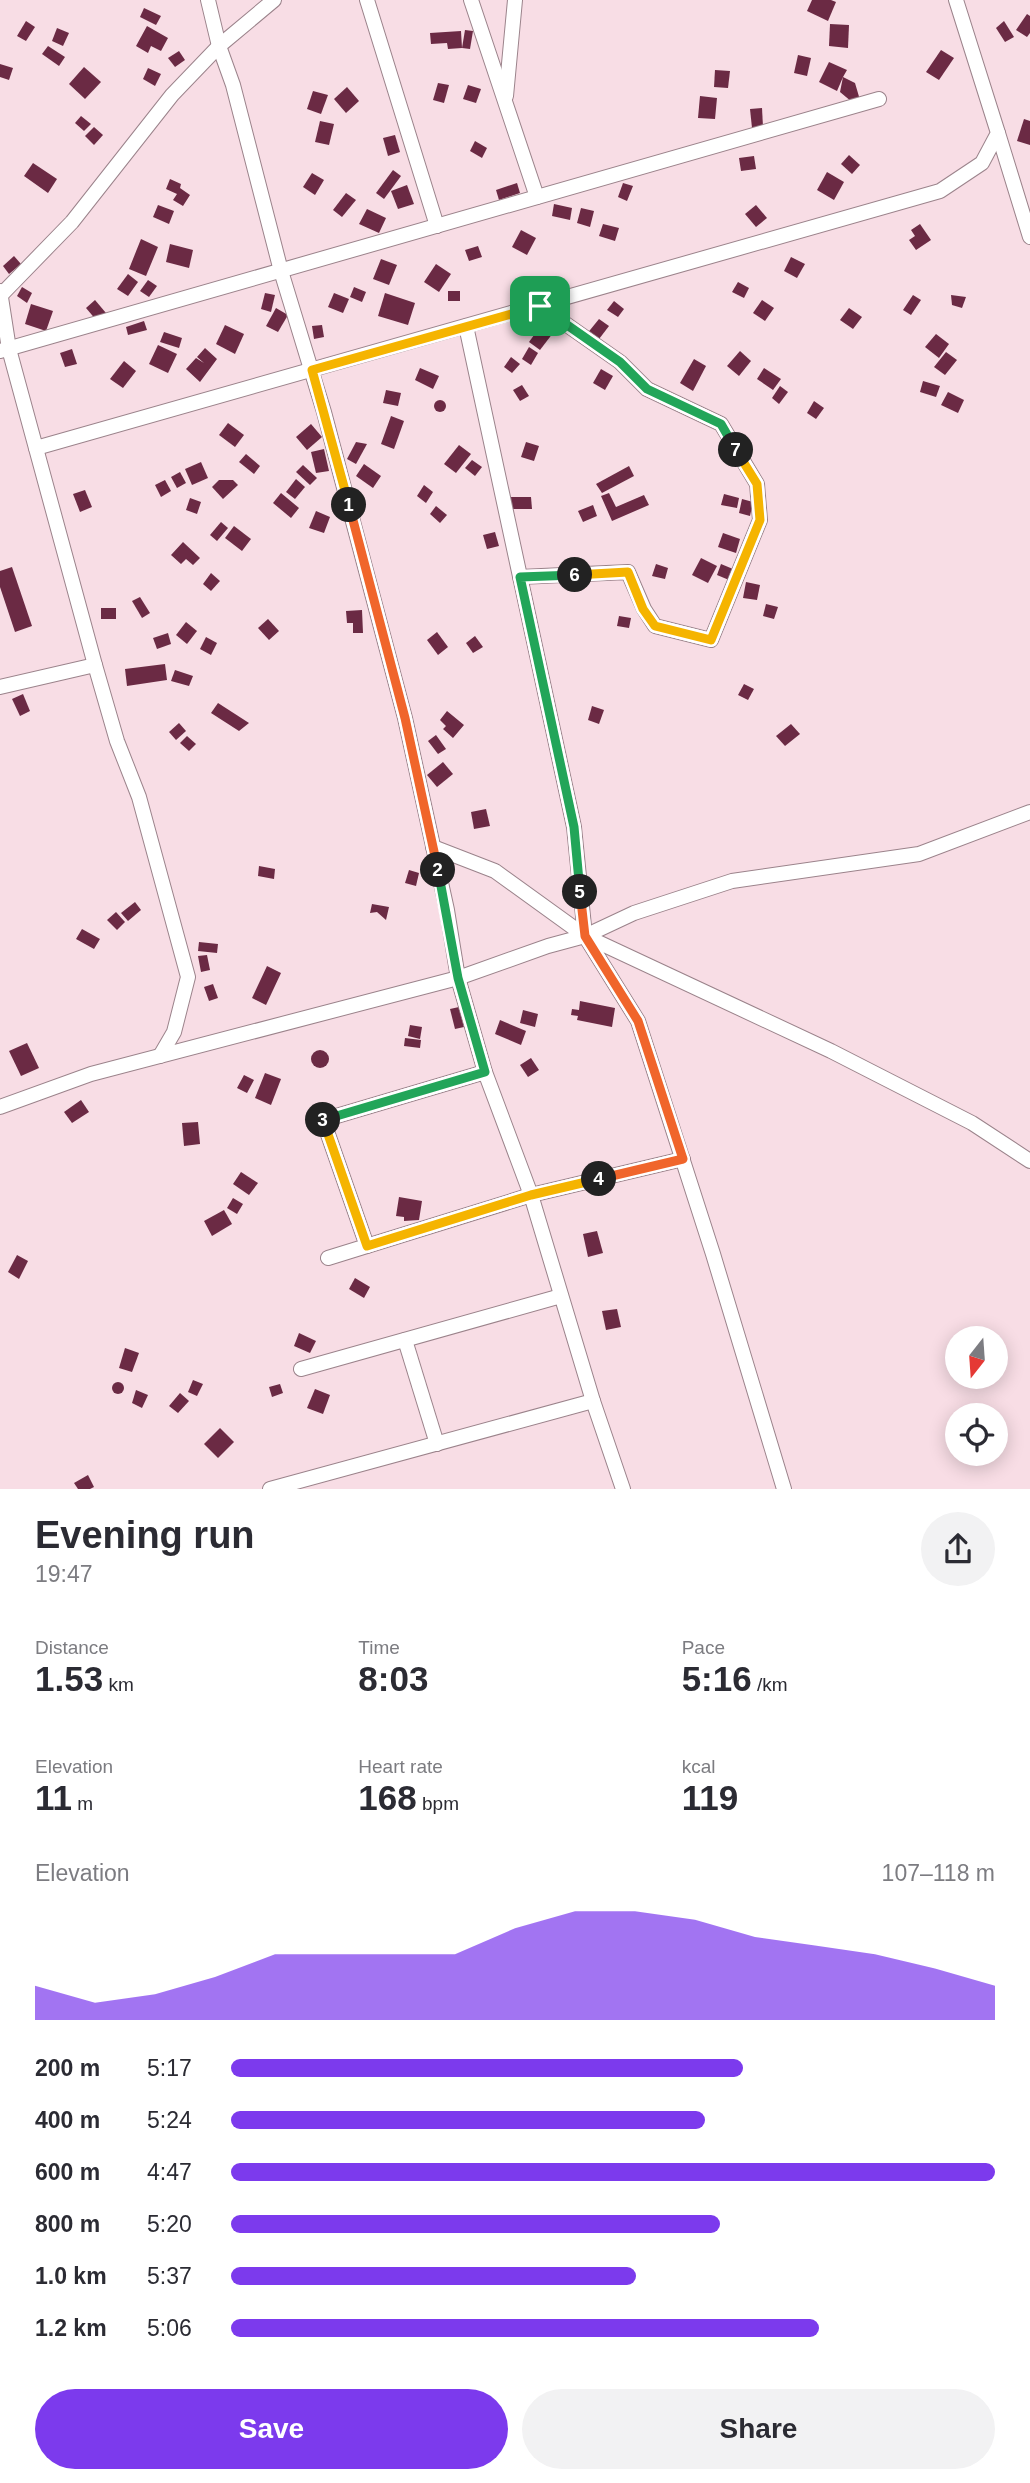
<!DOCTYPE html>
<html lang="en">
<head>
<meta charset="utf-8">
<style>
  :root { --surface:#fff; --page:#f2f2f3; --text:#2b2b33; --muted:#7c7c81; --accent:#7c3aed }
  body { margin:0; font-family:Helvetica,sans-serif; background:var(--page); color:var(--text); height:100vh; display:flex; flex-direction:column; font-size:26px; white-space:nowrap }
  * { box-sizing:border-box; margin:0 }
  p { font-size:23px; color:var(--muted) }
  .icon { flex:none; width:38px; height:38px; fill:none; stroke:currentColor; stroke-width:2; stroke-linecap:round; stroke-linejoin:round }
  .map { position:relative; height:1489px; overflow:hidden }
  .panel { display:flex; flex-direction:column; background:var(--surface); flex:1 }
  .panel>* { flex:none }
  .needle { width:46px; rotate:197deg }
  .controls { position:absolute; left:945px; top:1326px; display:grid; gap:14px }
  .controls a { display:grid; place-items:center; width:63px; height:63px; border-radius:50%; background:var(--surface); box-shadow:0 4px 18px #0003; font-size:35px }
  .pin { position:absolute; display:grid; place-items:center; width:60px; height:60px; color:#fff; margin:-30px; border-radius:14px; box-shadow:0 4px 10px #0006 }
  .km { position:absolute; width:35px; height:35px; margin:-18px; border-radius:50%; background:#222; color:#fff; font-size:19px; line-height:35px; text-align:center }
  .round { display:grid; place-items:center; flex:none; width:74px; height:74px; border-radius:37px; background:var(--page) }
  .headline { display:flex; align-items:center; justify-content:space-between; height:119px; padding:0 35px }
  h1 { font-size:38px; font-weight:700; line-height:52px }
  .stats { display:grid; grid-template-columns:repeat(3,1fr); gap:10px; height:119px; padding:7px 35px }
  .stats div { display:grid; align-content:center }
  .stats b { font-size:35px; font-weight:700 }
  .stats small { font-size:19px; font-weight:400 }
  .stats p { font-size:19px }
  .chart { height:196px; padding:14px 35px }
  .chart p { display:flex; justify-content:space-between }
  .chart svg { width:100%; height:126px; margin-top:7px; fill:var(--accent); opacity:.7 }
  .primary-button { display:flex; gap:14px; margin-top:auto; padding:14px 35px }
  .primary-button a { flex:1; height:80px; border-radius:42px; background:var(--accent); color:#fff; font-size:28px; font-weight:700; line-height:80px; text-align:center }
  .primary-button a+a { background:var(--page); color:var(--text) }
  ul { padding:0 35px; list-style:none; font-size:23px }
  li { display:grid; grid-template-columns:112px 84px 1fr; align-items:center; height:52px }
  li i { height:18px; border-radius:9px; background:var(--accent) }
  .map>svg:first-child { display:block }
  .building { fill:#6b2a44 }
  .lines { fill:none; stroke-linecap:round; stroke-linejoin:round }
  .minor-casing { stroke:#9b838b; stroke-width:16 }
  .minor { stroke:#fff; stroke-width:14 }
  .split-1-casing { stroke:#fff; stroke-width:14 }
  .split-2-casing { stroke:#fff; stroke-width:14 }
  .split-3-casing { stroke:#fff; stroke-width:14 }
  .split-4-casing { stroke:#fff; stroke-width:14 }
  .split-5-casing { stroke:#fff; stroke-width:14 }
  .split-6-casing { stroke:#fff; stroke-width:14 }
  .split-7-casing { stroke:#fff; stroke-width:14 }
  .split-8-casing { stroke:#fff; stroke-width:14 }
  .split-1 { stroke:#f5b400; stroke-width:9 }
  .split-2 { stroke:#f0652b; stroke-width:9 }
  .split-3 { stroke:#22a559; stroke-width:9 }
  .split-4 { stroke:#f5b400; stroke-width:9 }
  .split-5 { stroke:#f0652b; stroke-width:9 }
  .split-6 { stroke:#22a559; stroke-width:9 }
  .split-7 { stroke:#f5b400; stroke-width:9 }
  .split-8 { stroke:#22a559; stroke-width:9 }
</style>
</head>
<body>
<div class="map">
<svg width="1030" height="1489" viewBox="0 0 1030 1489">
  <rect width="100%" height="100%" fill="#f8dde5"/>
  <!-- building -->
  <g class="building">
    <path d="M812,0H831L836,2L828,21L807,11Z"/>
    <path d="M144,8L161,16L156,25L140,17Z"/>
    <path d="M1027,14L1030,16V33L1027,37L1016,30Z"/>
    <path d="M26,21L35,27L26,41L17,36Z"/>
    <path d="M1004,21L1014,37L1005,42L996,28Z"/>
    <path d="M830,24L849,25L848,48L829,46Z"/>
    <path d="M147,26L168,38L161,51L151,46L148,53L136,46Z"/>
    <path d="M57,28L69,33L63,46L52,41Z"/>
    <path d="M465,30L473,31L470,49L462,48Z"/>
    <path d="M461,31L462,48L448,49L447,43L431,44L430,33Z"/>
    <path d="M48,46L65,57L59,66L42,54Z"/>
    <path d="M941,50L954,58L939,80L926,72Z"/>
    <path d="M179,51L185,60L175,67L168,58Z"/>
    <path d="M798,55L811,58L807,76L794,73Z"/>
    <path d="M829,62L847,70L843,77L855,83L860,100L852,102L840,92L843,77L837,91L819,82Z"/>
    <path d="M0,64L13,68L9,80L0,77Z"/>
    <path d="M84,67L101,82L85,99L69,84Z"/>
    <path d="M148,68L161,74L155,86L143,79Z"/>
    <path d="M715,70L730,71L728,88L714,87Z"/>
    <path d="M438,83L449,85L444,103L433,100Z"/>
    <path d="M468,85L481,89L476,103L463,99Z"/>
    <path d="M347,87L359,101L346,113L334,99Z"/>
    <path d="M313,91L328,95L321,114L307,109Z"/>
    <path d="M700,96L717,98L715,119L698,118Z"/>
    <path d="M762,108L763,127L752,128L750,109Z"/>
    <path d="M81,116L91,124L84,131L75,123Z"/>
    <path d="M1024,119L1030,121V145L1017,141Z"/>
    <path d="M320,121L334,124L329,145L315,142Z"/>
    <path d="M94,127L103,135L94,145L85,136Z"/>
    <path d="M395,135L400,152L388,156L383,138Z"/>
    <path d="M475,141L487,148L482,158L470,151Z"/>
    <path d="M849,155L860,165L852,174L841,164Z"/>
    <path d="M754,156L756,169L741,171L739,158Z"/>
    <path d="M33,163L57,179L48,193L24,176Z"/>
    <path d="M393,170L401,176L384,199L376,193Z"/>
    <path d="M827,172L844,182L834,200L817,190Z"/>
    <path d="M312,173L324,180L315,195L303,187Z"/>
    <path d="M170,179L181,184L180,188L190,195L183,206L173,200L177,194L166,189Z"/>
    <path d="M517,183L520,193L499,200L496,190Z"/>
    <path d="M623,183L633,186L627,201L618,197Z"/>
    <path d="M407,185L414,204L398,209L391,191Z"/>
    <path d="M346,193L356,200L342,217L333,210Z"/>
    <path d="M554,204L572,208L570,220L552,216Z"/>
    <path d="M158,205L174,211L169,224L153,217Z"/>
    <path d="M756,205L767,218L756,227L745,214Z"/>
    <path d="M581,208L594,211L590,227L577,223Z"/>
    <path d="M367,209L386,218L379,233L359,224Z"/>
    <path d="M603,224L619,228L615,241L599,236Z"/>
    <path d="M920,224L931,240L916,250L909,240L915,236L911,230Z"/>
    <path d="M521,230L536,238L527,255L512,247Z"/>
    <path d="M141,239L158,247L146,276L129,269Z"/>
    <path d="M170,244L193,250L189,268L166,262Z"/>
    <path d="M478,246L482,257L469,261L465,250Z"/>
    <path d="M14,256L21,264L9,274L3,266Z"/>
    <path d="M791,257L805,264L797,278L784,271Z"/>
    <path d="M381,259L397,265L389,285L373,279Z"/>
    <path d="M436,264L451,274L439,292L424,282Z"/>
    <path d="M128,274L138,282L128,296L117,289Z"/>
    <path d="M148,280L157,286L149,297L140,291Z"/>
    <path d="M738,282L749,288L744,298L732,292Z"/>
    <path d="M22,287L32,293L27,303L17,296Z"/>
    <path d="M354,287L366,292L362,302L350,297Z"/>
    <rect x="448" y="291" width="12" height="10"/>
    <path d="M265,293L275,295L271,312L261,309Z"/>
    <path d="M334,293L349,299L343,313L328,307Z"/>
    <path d="M385,293L415,303L408,325L378,316Z"/>
    <path d="M913,295L921,300L911,315L903,310Z"/>
    <path d="M951,295L966,297L962,308L952,305Z"/>
    <path d="M95,300L106,313L97,321L86,308Z"/>
    <path d="M762,300L774,308L765,321L753,313Z"/>
    <path d="M614,301L624,309L618,317L607,310Z"/>
    <path d="M31,304L53,311L46,331L25,324Z"/>
    <path d="M276,308L288,315L278,332L266,326Z"/>
    <path d="M849,308L862,317L853,329L840,320Z"/>
    <path d="M599,319L609,326L596,343L586,335Z"/>
    <path d="M144,321L147,330L128,335L126,327Z"/>
    <path d="M542,324L553,333L540,350L529,342Z"/>
    <path d="M225,325L244,334L235,354L216,344Z"/>
    <path d="M322,325L324,337L314,339L312,326Z"/>
    <path d="M164,332L182,338L179,348L160,342Z"/>
    <path d="M936,334L949,344L939,358L925,347Z"/>
    <path d="M158,345L177,354L168,373L149,364Z"/>
    <path d="M529,347L538,353L531,365L522,359Z"/>
    <path d="M205,348L217,359L200,382L186,369L196,358L204,363L197,357Z"/>
    <path d="M72,349L77,364L65,367L60,353Z"/>
    <path d="M740,351L751,361L739,376L727,366Z"/>
    <path d="M946,352L957,360L945,375L934,367Z"/>
    <path d="M511,357L520,364L512,373L504,367Z"/>
    <path d="M694,359L706,366L693,391L680,383Z"/>
    <path d="M124,361L136,371L123,388L110,379Z"/>
    <path d="M420,368L439,376L433,389L415,380Z"/>
    <path d="M764,368L781,379L773,390L757,379Z"/>
    <path d="M601,369L613,376L605,390L593,383Z"/>
    <path d="M923,381L940,386L936,397L920,392Z"/>
    <path d="M522,385L529,396L520,401L513,390Z"/>
    <path d="M780,386L788,392L779,404L772,398Z"/>
    <path d="M386,390L401,393L398,406L383,403Z"/>
    <path d="M948,392L964,400L958,413L941,405Z"/>
    <circle cx="440" cy="406" r="6"/>
    <path d="M814,401L824,408L816,419L807,413Z"/>
    <path d="M391,416L404,421L394,449L381,444Z"/>
    <path d="M228,423L244,435L235,447L219,435Z"/>
    <path d="M311,424L322,437L307,450L296,437Z"/>
    <path d="M356,442L367,444L356,464L347,459Z"/>
    <path d="M526,442L539,446L534,461L521,457Z"/>
    <path d="M459,445L471,454L456,473L444,464Z"/>
    <path d="M324,449L329,471L316,473L311,452Z"/>
    <path d="M246,454L260,466L254,474L239,462Z"/>
    <path d="M472,460L482,467L475,476L465,468Z"/>
    <path d="M201,462L208,478L192,485L185,469Z"/>
    <path d="M364,464L381,476L373,488L356,476Z"/>
    <path d="M303,465L317,478L310,485L296,472Z"/>
    <path d="M629,466L634,476L602,493L596,484Z"/>
    <path d="M180,472L186,483L177,488L171,477Z"/>
    <path d="M296,479L305,487L295,499L286,492Z"/>
    <path d="M165,480L171,491L161,497L155,485Z"/>
    <path d="M219,480H233L238,485L223,499L212,487Z"/>
    <path d="M424,485L433,492L426,503L417,496Z"/>
    <path d="M85,490L92,507L80,512L73,494Z"/>
    <path d="M281,493L299,508L291,518L273,503Z"/>
    <path d="M609,493L616,507L644,495L649,505L612,521L601,496Z"/>
    <path d="M724,494L739,498L737,508L721,505Z"/>
    <path d="M511,497H531L532,509H511Z"/>
    <path d="M190,498L201,502L197,514L186,510Z"/>
    <path d="M742,499L753,502L750,516L739,513Z"/>
    <path d="M593,505L597,516L583,522L578,511Z"/>
    <path d="M436,506L447,515L440,523L430,514Z"/>
    <path d="M316,511L330,517L324,533L309,528Z"/>
    <path d="M221,522L228,528L217,541L210,535Z"/>
    <path d="M234,526L251,539L242,551L225,538Z"/>
    <path d="M495,532L499,546L487,549L483,535Z"/>
    <path d="M723,533L740,539L736,553L718,547Z"/>
    <path d="M183,542L200,558L193,565L186,559L181,564L171,555Z"/>
    <path d="M701,558L717,566L708,583L692,575Z"/>
    <path d="M656,564L668,568L665,579L652,576Z"/>
    <path d="M721,564L733,569L729,580L717,575Z"/>
    <path d="M12,567L32,626L15,632L0,587V571Z"/>
    <path d="M211,573L220,581L211,591L203,584Z"/>
    <path d="M746,582L760,585L757,600L743,598Z"/>
    <path d="M140,597L150,613L142,618L132,601Z"/>
    <path d="M766,604L778,607L774,619L763,616Z"/>
    <rect x="101" y="608" width="15" height="11"/>
    <path d="M362,610L363,633H353V623H347L346,611Z"/>
    <path d="M619,616L631,618L629,628L617,626Z"/>
    <path d="M268,619L279,631L269,640L258,628Z"/>
    <path d="M186,622L197,631L187,644L176,635Z"/>
    <path d="M437,632L448,647L438,655L427,640Z"/>
    <path d="M168,633L171,644L157,649L153,638Z"/>
    <path d="M475,636L483,647L473,653L466,643Z"/>
    <path d="M206,637L217,643L211,655L200,649Z"/>
    <path d="M165,664L167,680L127,686L125,669Z"/>
    <path d="M175,670L193,676L189,686L171,681Z"/>
    <path d="M744,684L754,689L748,700L738,695Z"/>
    <path d="M23,694L30,711L20,716L12,699Z"/>
    <path d="M218,703L249,723L239,731L211,713Z"/>
    <path d="M592,706L604,710L599,724L588,720Z"/>
    <path d="M447,711L464,725L453,738L443,729L446,726L440,720Z"/>
    <path d="M179,723L186,731L176,740L169,732Z"/>
    <path d="M791,724L800,734L785,746L776,736Z"/>
    <path d="M436,735L446,749L438,754L428,741Z"/>
    <path d="M187,736L196,744L189,751L180,743Z"/>
    <path d="M443,762L453,774L437,787L427,775Z"/>
    <path d="M486,809L490,826L474,829L471,812Z"/>
    <path d="M259,866L275,869L274,879L258,876Z"/>
    <path d="M409,870L419,873L416,886L405,883Z"/>
    <path d="M135,902L141,910L128,921L121,913Z"/>
    <path d="M372,904L389,907L386,920L377,912L370,913Z"/>
    <path d="M116,912L125,922L117,930L107,920Z"/>
    <path d="M82,929L100,939L94,949L76,939Z"/>
    <path d="M199,942L218,944L217,953L198,951Z"/>
    <path d="M207,955L210,970L201,972L198,956Z"/>
    <path d="M267,966L281,973L266,1005L252,998Z"/>
    <path d="M213,984L218,998L209,1001L204,987Z"/>
    <path d="M580,1001L615,1008L612,1027L577,1020L578,1016L571,1015L572,1009L579,1010Z"/>
    <path d="M459,1007L464,1027L455,1029L450,1009Z"/>
    <path d="M523,1010L538,1014L535,1027L520,1023Z"/>
    <path d="M500,1020L526,1031L521,1045L495,1034Z"/>
    <path d="M410,1025L422,1027L420,1039L408,1036Z"/>
    <path d="M405,1038L421,1040L420,1048L404,1046Z"/>
    <path d="M27,1043L39,1068L21,1076L9,1051Z"/>
    <circle cx="320" cy="1059" r="9"/>
    <path d="M531,1058L539,1070L528,1077L520,1065Z"/>
    <path d="M265,1073L281,1079L271,1105L255,1098Z"/>
    <path d="M244,1075L254,1080L247,1093L237,1088Z"/>
    <path d="M81,1100L89,1112L72,1123L64,1112Z"/>
    <path d="M198,1122L200,1144L184,1146L182,1123Z"/>
    <path d="M241,1172L258,1183L249,1195L233,1184Z"/>
    <path d="M399,1197L422,1201L419,1220L404,1221V1217L396,1216Z"/>
    <path d="M233,1198L243,1204L237,1214L227,1208Z"/>
    <path d="M224,1210L232,1224L212,1236L204,1221Z"/>
    <path d="M597,1231L603,1253L588,1257L583,1234Z"/>
    <path d="M17,1255L28,1261L19,1279L8,1272Z"/>
    <path d="M355,1278L370,1287L364,1298L349,1289Z"/>
    <path d="M617,1309L621,1327L606,1330L602,1311Z"/>
    <path d="M299,1333L316,1341L310,1353L294,1346Z"/>
    <path d="M125,1348L139,1353L132,1372L119,1368Z"/>
    <path d="M193,1380L203,1384L197,1396L188,1392Z"/>
    <circle cx="118" cy="1388" r="6"/>
    <path d="M280,1384L283,1393L272,1397L269,1387Z"/>
    <path d="M315,1389L330,1395L323,1414L307,1408Z"/>
    <path d="M136,1390L148,1395L142,1408L132,1403Z"/>
    <path d="M180,1393L189,1401L178,1413L169,1406Z"/>
    <path d="M220,1428L234,1442L218,1458L204,1444Z"/>
    <path d="M88,1475L94,1487L90,1489H78L74,1483Z"/>
  </g>
  <g class="lines">
    <!-- minor casing -->
    <g class="minor-casing">
      <g id="minor">
        <path d="M208,0L219,46L233,85L281,271L324,412L405,718L447,910L458,978L485,1072L531,1195L593,1401"/>
        <path d="M367,0L437,226"/>
        <path d="M471,0L537,197"/>
        <path d="M506,96L515,0"/>
        <path d="M998,133L1030,237"/>
        <path d="M0,291L9,349L95,665L117,741L139,797L188,977L174,1032L160,1056"/>
        <path d="M1,295L72,222L172,95L219,46L274,0"/>
        <path d="M466,326L574,827L585,936L638,1021L713,1254L784,1489"/>
        <path d="M0,351L879,99"/>
        <path d="M36,448L940,191L982,163L998,133L956,0"/>
        <path d="M520,577L628,572L644,609L655,626L711,640L760,520L757,484L721,424L647,389L620,362L540,306"/>
        <path d="M0,687L95,665"/>
        <path d="M433,847L495,871L585,936L831,1051L972,1123L1030,1161"/>
        <path d="M0,1107L91,1074L458,978L548,946L585,936L634,913L732,881L919,854L1030,812"/>
        <path d="M367,1246L323,1120L485,1072"/>
        <path d="M328,1258L531,1195L683,1159"/>
        <path d="M405,1340L437,1444"/>
        <path d="M301,1369L561,1296"/>
        <path d="M270,1489L593,1401L623,1489"/>
      </g>
    </g>
    <!-- minor -->
    <use href="#minor" class="minor"/>
  </g>
  <g class="lines">
    <!-- split-1 casing -->
    <g class="split-1-casing">
      <path id="split-1" d="M349,505L312,370L540,306"/>
    </g>
    <!-- split-2 casing -->
    <g class="split-2-casing">
      <path id="split-2" d="M349,505L405,718L438,870"/>
    </g>
    <!-- split-3 casing -->
    <g class="split-3-casing">
      <path id="split-3" d="M323,1120L485,1072L458,978L438,870"/>
    </g>
    <!-- split-4 casing -->
    <g class="split-4-casing">
      <path id="split-4" d="M323,1120L367,1246L531,1195L599,1179"/>
    </g>
    <!-- split-5 casing -->
    <g class="split-5-casing">
      <path id="split-5" d="M580,892L585,936L638,1021L683,1159L599,1179"/>
    </g>
    <!-- split-6 casing -->
    <g class="split-6-casing">
      <path id="split-6" d="M575,575L520,577L574,827L580,892"/>
    </g>
    <!-- split-7 casing -->
    <g class="split-7-casing">
      <path id="split-7" d="M575,575L628,572L643,609L655,626L711,640L760,520L757,484L736,450"/>
    </g>
    <!-- split-8 casing -->
    <g class="split-8-casing">
      <path id="split-8" d="M540,306L620,362L647,389L721,424L736,450"/>
    </g>
    <!-- split-1 -->
    <use href="#split-1" class="split-1"/>
    <!-- split-2 -->
    <use href="#split-2" class="split-2"/>
    <!-- split-3 -->
    <use href="#split-3" class="split-3"/>
    <!-- split-4 -->
    <use href="#split-4" class="split-4"/>
    <!-- split-5 -->
    <use href="#split-5" class="split-5"/>
    <!-- split-6 -->
    <use href="#split-6" class="split-6"/>
    <!-- split-7 -->
    <use href="#split-7" class="split-7"/>
    <!-- split-8 -->
    <use href="#split-8" class="split-8"/>
  </g>
</svg>
<div class="controls">
<a><svg class="needle" viewBox="-14 -14 28 28"><path d="M0-13l5 13h-10z" fill="#e53935"/><path d="M0 13l5-13h-10z" fill="#7c7c81"/></svg></a>
<a><svg class="icon" aria-label="locate" viewBox="0 0 24 24"><circle cx="12" cy="12" r="6"/><path d="M12 2v4M12 18v4M2 12h4M18 12h4"/></svg></a>
</div>
<div class="pin" style="left:540px;top:306px;background:#1e9e55"><svg class="icon" aria-label="arrive" viewBox="0 0 24 24"><path d="M6 21V4h12l-3 4 3 4H6"/></svg></div>
<b class="km" style="left:349px;top:505px">1</b>
<b class="km" style="left:438px;top:870px">2</b>
<b class="km" style="left:323px;top:1120px">3</b>
<b class="km" style="left:599px;top:1179px">4</b>
<b class="km" style="left:580px;top:892px">5</b>
<b class="km" style="left:575px;top:575px">6</b>
<b class="km" style="left:736px;top:450px">7</b>
</div>
<section class="panel">
<div class="headline"><div><h1>Evening run</h1><p>19:47</p></div><a class="round"><svg class="icon" aria-label="share" viewBox="0 0 24 24"><path d="M12 15V3M7 8l5-5 5 5M5 13v7h14v-7"/></svg></a></div>
<div class="stats">
<div><p>Distance</p><b>1.53<small> km</small></b></div>
<div><p>Time</p><b>8:03</b></div>
<div><p>Pace</p><b>5:16<small> /km</small></b></div>
</div>
<div class="stats">
<div><p>Elevation</p><b>11<small> m</small></b></div>
<div><p>Heart rate</p><b>168<small> bpm</small></b></div>
<div><p>kcal</p><b>119</b></div>
</div>
<div class="chart"><p><span>Elevation</span>107–118 m</p>
<svg viewBox="0 0 160 44" preserveAspectRatio="none"><path d="M0 44V32L10 38L20 35L30 29L40 21L50 21L60 21L70 21L80 12L90 6L100 6L110 9L120 15L130 18L140 21L150 26L160 32V44z"/></svg>
</div>
<ul>
<li><b>200 m</b>5:17<i style="width:67%"></i></li>
<li><b>400 m</b>5:24<i style="width:62%"></i></li>
<li><b>600 m</b>4:47<i style="width:100%"></i></li>
<li><b>800 m</b>5:20<i style="width:64%"></i></li>
<li><b>1.0 km</b>5:37<i style="width:53%"></i></li>
<li><b>1.2 km</b>5:06<i style="width:77%"></i></li>
</ul>
<div class="primary-button"><a>Save</a><a>Share</a></div>
</section>
</body>
</html>
